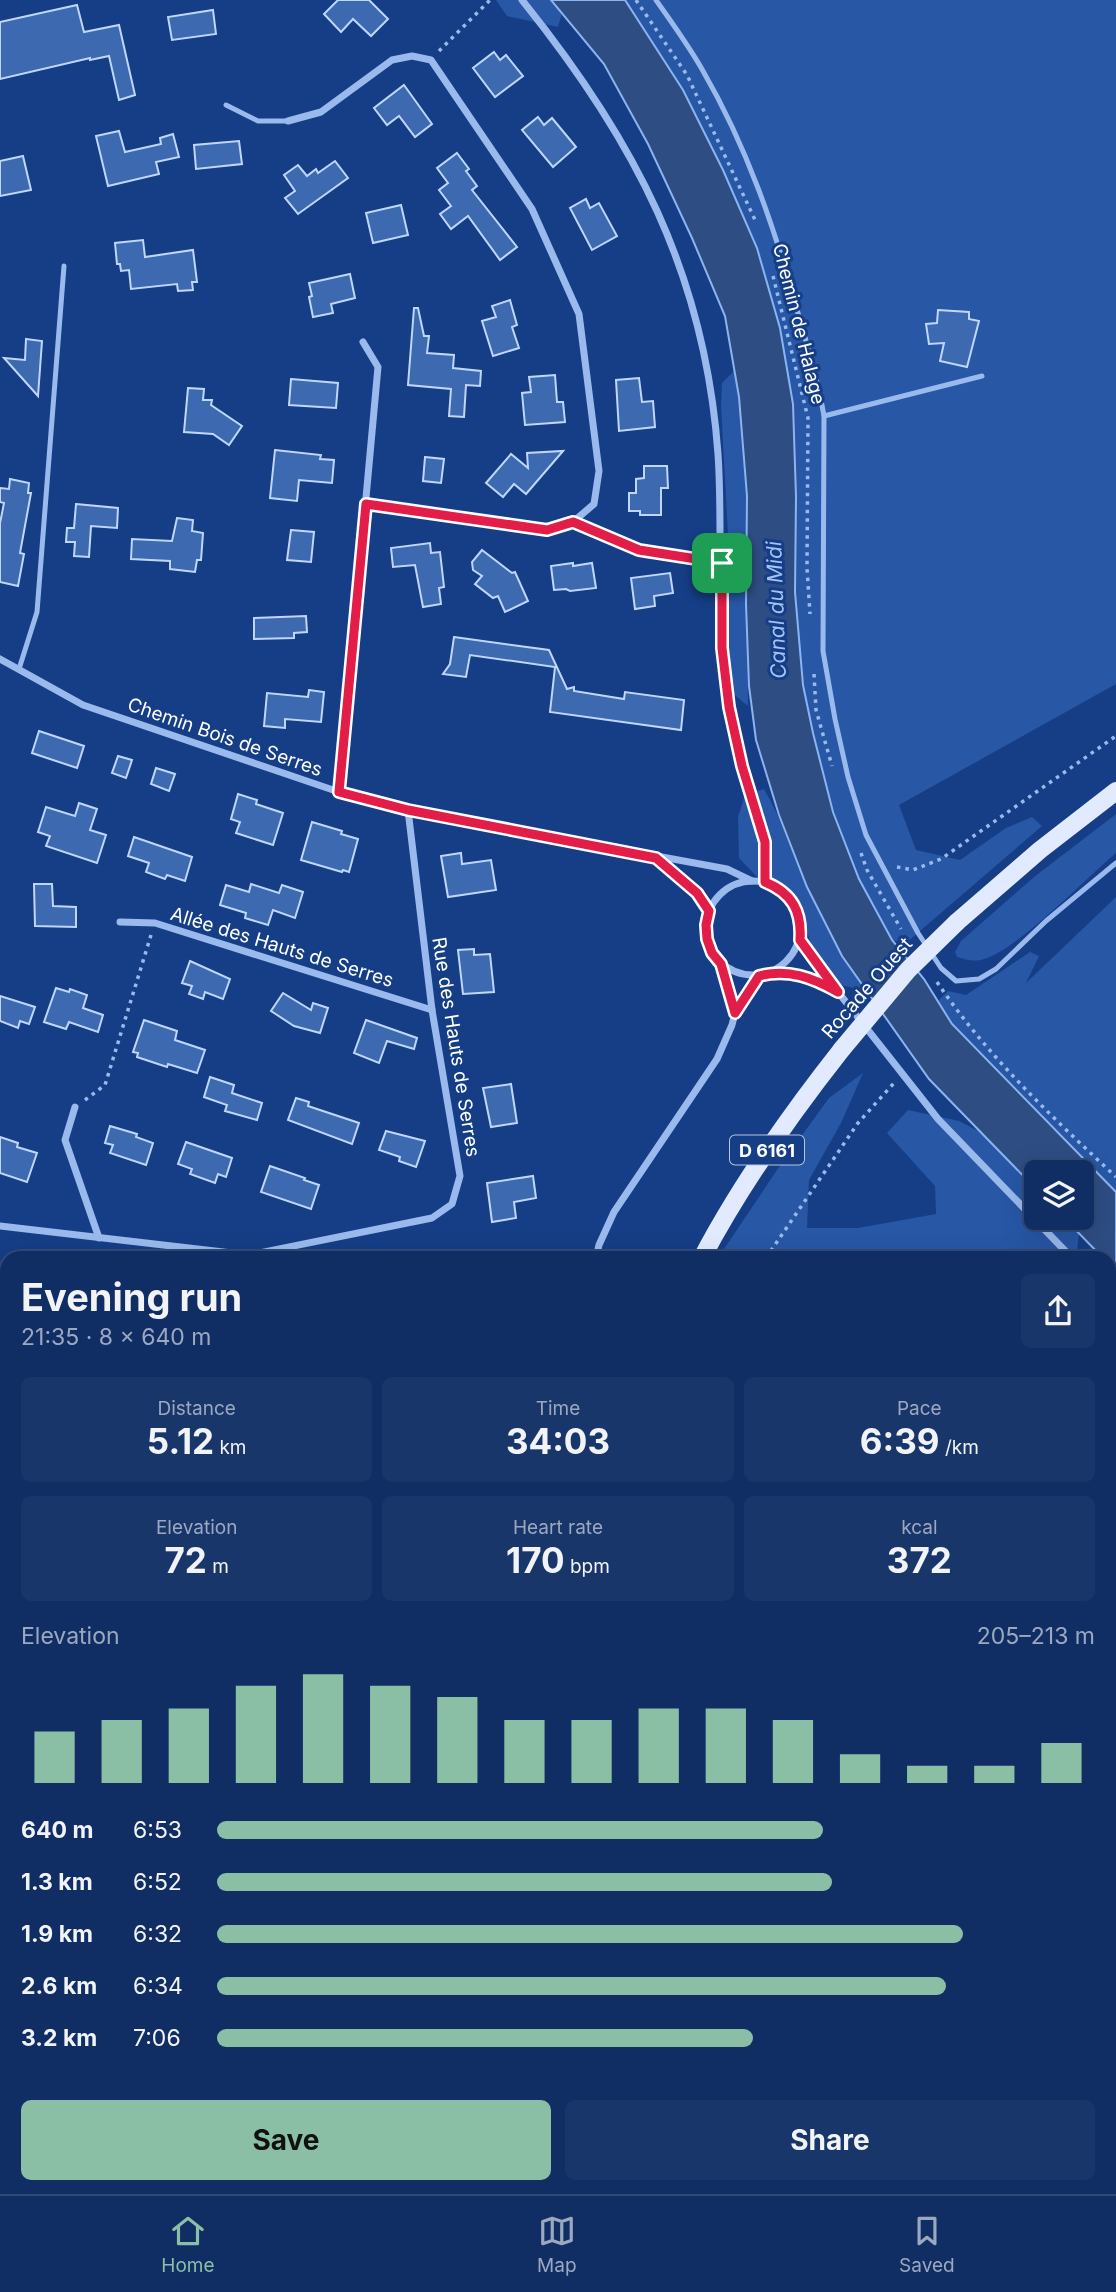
<!DOCTYPE html>
<html lang="en">
<head>
<meta charset="utf-8">
<style>
  :root { --surface:#102e64; --page:#19366a; --text:#f1f3f6; --muted:#9ca8bf; --line:#304a78; --accent:#8abfa5 }
  body { margin:0; font-family:Inter,sans-serif; background:var(--page); color:var(--text); height:100vh; display:flex; flex-direction:column; font-size:26px; white-space:nowrap }
  * { box-sizing:border-box; margin:0 }
  p { font-size:23px; color:var(--muted) }
  .icon { flex:none; width:38px; height:38px; fill:none; stroke:currentColor; stroke-width:2; stroke-linecap:round; stroke-linejoin:round }
  .map { position:relative; flex:1; overflow:hidden }
  .sheet { position:absolute; left:0px; top:1251px; width:1116px; height:943px; display:flex; flex-direction:column; background:var(--surface); border-radius:21px 21px 0 0; box-shadow:0 7px 28px #0002,0 0 0 2px var(--line) }
  .sheet>* { flex:none }
  .fabs { position:absolute; left:1024px; top:1160px; display:grid; gap:14px }
  .fabs a { display:grid; place-items:center; width:70px; height:70px; border-radius:10px; background:var(--surface); box-shadow:0 7px 28px #0002,0 0 0 2px var(--line); font-size:35px }
  .pin { position:absolute; display:grid; place-items:center; width:60px; height:60px; color:#fff; margin:-30px; border-radius:14px; box-shadow:0 4px 10px #0006 }
  .round { display:grid; place-items:center; flex:none; width:74px; height:74px; border-radius:10px; background:var(--page) }
  .head { display:flex; align-items:center; justify-content:space-between; height:119px; padding:0 21px }
  h1 { font-size:38px; font-weight:700; line-height:52px }
  .figures { display:grid; grid-template-columns:repeat(3,1fr); gap:10px; height:119px; padding:7px 21px }
  .figures div { display:grid; align-content:center; border-radius:10px; background:var(--page); text-align:center }
  .figures b { font-size:35px; font-weight:700 }
  .figures small { font-size:19px; font-weight:400 }
  .figures p { font-size:19px }
  .chart { height:196px; padding:14px 21px }
  .chart p { display:flex; justify-content:space-between }
  .chart svg { width:100%; height:126px; margin-top:7px; stroke:var(--accent); stroke-width:6 }
  .action { display:flex; gap:14px; margin-top:auto; padding:14px 21px }
  .action a { flex:1; height:80px; border-radius:10px; background:var(--accent); color:#111; font-size:28px; font-weight:700; line-height:80px; text-align:center }
  .action a+a { background:var(--page); color:var(--text) }
  ul { padding:0 21px; list-style:none; font-size:23px }
  li { display:grid; grid-template-columns:112px 84px 1fr; align-items:center; height:52px }
  li i { height:18px; border-radius:9px; background:var(--accent) }
  .menu { display:flex; justify-content:space-around; align-items:center; height:98px; border-top:2px solid var(--line); background:var(--surface); font-size:19px; color:var(--muted) }
  .menu a { display:grid; justify-items:center; gap:4px }
  .menu .current { color:var(--accent) }
  .map>svg:first-child { display:block }
  .green { fill:#2757a5 }
  .water { fill:#2e4d83; stroke:#8cb4f1; stroke-width:2 }
  .building { fill:#3d69b0; stroke:#bfd6fa; stroke-width:2 }
  .lines { fill:none; stroke-linecap:round; stroke-linejoin:round }
  .path { stroke:#9abaee; stroke-width:3.5; stroke-dasharray:3.5 5; stroke-linecap:butt }
  .service { stroke:#9abaee; stroke-width:5 }
  .minor { stroke:#9abaee; stroke-width:7 }
  .primary { stroke:#e1eaff; stroke-width:18 }
  .primary-bridge { stroke:#e1eaff; stroke-width:18 }
  .route-casing { stroke:#fff; stroke-width:14 }
  .route { stroke:#e11d48; stroke-width:9 }
  .labels { text-anchor:middle; dominant-baseline:central; stroke-width:6; stroke-linejoin:round; paint-order:stroke }
  .shield { fill:#153e86; stroke:#b9c5db; stroke-width:2 }
  .shield-label { font-size:18px; font-weight:bold; fill:#fff }
  .street-label { font-size:19px; fill:#fff; stroke:#153e86 }
  .water-label { font-size:21px; font-style:italic; fill:#a5c4f6; stroke:#153e86 }
</style>
</head>
<body>
<div class="map">
<svg width="1116" height="2194" viewBox="0 0 1116 2194">
  <rect width="100%" height="100%" fill="#153e86"/>
  <!-- green -->
  <g class="green">
    <path d="M496,0H551L562,13L558,27L507,16Z"/>
    <path d="M625,0H1116V684L899,805L916,850L960,860L1006,828L1032,817L1042,826L906,943L892,940L859,879L833,812L813,733L803,685L795,592L796,497L779,324L757,248L723,170L683,90Z"/>
    <path d="M734,371L739,397L747,502L748,706L726,688L728,534L721,406L722,383Z"/>
    <path d="M764,789C783,821 792,855 807,888C824,925 844,959 867,991L840,985L810,942L804,918L759,879L739,858L738,817L745,795Z"/>
    <path d="M1116,814V853C1086,878 1016,951 984,959C974,962 966,960 957,957L955,952L961,941L1034,877Z"/>
    <path d="M1116,897V1192L952,1024L938,1001L948,991L966,995L1030,952L1039,956L1026,983Z"/>
    <path d="M863,1073L841,1123L809,1180L807,1228H858L936,1214L935,1186L887,1133L908,1110L959,1121L982,1133L1036,1189V1218H1064L1079,1233L1077,1251L1073,1258H1000L965,1249L943,1258H897L875,1251L869,1258H718L779,1167L829,1098Z"/>
    <path d="M1110,1288L1116,1295V1357L1110,1352Z"/>
    <path d="M0,1352H7V2188H449L448,2194H0Z"/>
    <path d="M1110,1521L1116,1523V2134L1110,2127Z"/>
    <path d="M533,2188H716L713,2194H532Z"/>
  </g>
  <!-- water -->
  <path class="water" d="M551,0H625L683,90L723,170L757,248L780,328L793,404L796,497L795,592L803,685L813,733L833,812L859,879L892,940L924,979L952,1024L1116,1192V1271L1110,1265V1258H1103L1064,1218H1082V1172H1036V1189L929,1079L842,956L807,887L779,815L756,740L749,686L746,604L747,496L739,397L725,316L692,238L648,144L604,64Z"/>
  <!-- building -->
  <g class="building">
    <path d="M338,0H369L388,19L371,36L353,19L341,32L324,14Z"/>
    <path d="M77,5L84,32L119,25L135,95L119,100L109,56L90,60V58L0,79V22Z"/>
    <path d="M213,10L216,34L172,40L168,17Z"/>
    <path d="M494,52L500,60L506,55L523,76L495,97L473,68Z"/>
    <path d="M404,85L432,124L415,137L399,116L387,125L374,108Z"/>
    <path d="M538,117L544,125L552,118L576,147L553,167L522,130Z"/>
    <path d="M119,131L125,152L161,144L160,138L173,134L179,157L156,162L159,174L108,186L96,136Z"/>
    <path d="M239,141L242,164L196,169L194,145Z"/>
    <path d="M457,153L469,169L466,171L477,186L472,190L517,247L500,260L468,216L451,229L440,214L451,206L439,190L448,183L437,168Z"/>
    <path d="M23,156L31,190L0,196V161Z"/>
    <path d="M335,161L348,178L298,214L285,198L295,191L284,175L298,165L307,176L316,169L318,173Z"/>
    <path d="M586,199L590,208L599,203L617,236L592,250L570,208Z"/>
    <path d="M401,205L408,235L373,243L366,213Z"/>
    <path d="M143,240L145,257L193,250L197,282H192L193,290L178,291L177,284L131,289L129,270L121,271L120,264H117L115,243Z"/>
    <path d="M350,274L355,298L331,304L333,313L313,317L309,297L312,296L309,283Z"/>
    <path d="M510,300L517,325L512,327L519,348L493,356L482,321L496,317L492,306Z"/>
    <path d="M414,308H418L424,336H429L427,353L454,355L453,368L481,371L480,386L466,385L464,417L449,416L451,389L408,385Z"/>
    <path d="M938,310L969,312V319L979,321L967,367L940,361L944,343L929,344L926,324L937,323Z"/>
    <path d="M26,339L42,341L38,396L4,358L25,360Z"/>
    <path d="M555,375L557,402H563L565,422L525,425L522,393L531,392L529,377Z"/>
    <path d="M639,378L642,402L653,401L655,427L619,431L616,380Z"/>
    <path d="M291,379L338,383L336,408L289,405Z"/>
    <path d="M188,388L204,389L203,400H212L211,405L242,426L229,445L213,434L184,432Z"/>
    <path d="M275,450L321,455L320,459L334,460L332,483L299,480L297,501L270,498Z"/>
    <path d="M563,451L526,494L514,484L503,497L486,483L511,454L528,468L527,453Z"/>
    <path d="M425,457L444,459L441,483L423,481Z"/>
    <path d="M644,466H667L668,488H661V515H640V511H629V493H636V479L644,478Z"/>
    <path d="M10,479L29,483L28,493H31L20,553L24,554L18,586L0,582V523L4,503L0,502V488L9,489Z"/>
    <path d="M76,504L118,508L117,528L91,526L89,557L74,556L75,542H66L67,528H74Z"/>
    <path d="M177,518L193,520L192,531L203,533L201,560H197L195,572L170,569V561L131,559L132,539L172,541Z"/>
    <path d="M291,530L314,532L311,562L287,560Z"/>
    <path d="M430,543L431,553L440,552L444,587L439,588L441,604L423,607L415,565L393,567L391,548Z"/>
    <path d="M482,550L512,573L515,572L528,601L505,612L498,596L493,598L475,584L482,576L473,570L472,562Z"/>
    <path d="M573,563V566L592,563L596,588L570,591L566,589L554,590L551,566Z"/>
    <path d="M670,573L673,593L654,596L655,606L635,609L631,578Z"/>
    <path d="M306,616L307,632L294,633V638L254,639V618Z"/>
    <path d="M454,637L549,650L567,689L574,687V691L624,699L625,692L684,700L681,730L550,712L555,667L470,655L466,677L443,674L450,664Z"/>
    <path d="M309,690L324,692L321,722L285,719V728L264,726L267,693L308,697Z"/>
    <path d="M39,731L84,746L77,768L32,753Z"/>
    <path d="M118,756L132,760L126,778L112,773Z"/>
    <path d="M156,768L175,774L169,791L151,784Z"/>
    <path d="M238,794L257,800L256,804L283,813L273,845L236,833L240,822L231,819Z"/>
    <path d="M79,803L97,809L90,830L106,835L97,863L46,846L50,836L38,832L46,807L75,816Z"/>
    <path d="M312,822L342,831L341,834L358,839L349,872L343,870L342,872L301,860Z"/>
    <path d="M134,837L192,857L185,881L167,875L165,879L146,872L149,863L128,856Z"/>
    <path d="M461,853L462,864L491,860L496,890L448,897L441,856Z"/>
    <path d="M34,884H52L53,906L76,907V927L35,926Z"/>
    <path d="M251,884L279,893L282,885L303,892L295,918L273,910L268,925L245,918L246,913L220,905L226,885L249,892Z"/>
    <path d="M474,949V955L490,954L494,992L463,994L458,950Z"/>
    <path d="M190,961L230,979L223,999L205,992L203,999L189,994L192,986L182,983Z"/>
    <path d="M56,988L69,992L70,989L87,995L83,1008L103,1015L98,1032L69,1022L66,1029L44,1022Z"/>
    <path d="M283,993L311,1010L313,1003L328,1008L320,1033L294,1026L271,1011Z"/>
    <path d="M0,996L35,1007L29,1024L20,1021L18,1028L0,1021Z"/>
    <path d="M144,1020L177,1031L175,1040L205,1050L197,1073L168,1064L167,1067L137,1057L138,1053L133,1052Z"/>
    <path d="M366,1020L417,1038L414,1049L387,1041L379,1063L354,1053Z"/>
    <path d="M210,1077L234,1085L232,1093L262,1103L257,1120L225,1111L227,1105L204,1097Z"/>
    <path d="M511,1084L517,1123L491,1127L483,1088Z"/>
    <path d="M296,1098L309,1102L308,1106L359,1123L352,1144L288,1120Z"/>
    <path d="M110,1126L137,1134L136,1137L153,1143L146,1165L110,1153L113,1145L105,1143Z"/>
    <path d="M386,1131L425,1141L416,1167L399,1161L400,1157L379,1150Z"/>
    <path d="M0,1137L18,1143L17,1147L37,1153L27,1182L0,1173Z"/>
    <path d="M186,1142L232,1158L226,1177L218,1174L215,1183L190,1174L192,1169L178,1164Z"/>
    <path d="M270,1166L305,1178L304,1180L319,1185L311,1209L261,1192Z"/>
    <path d="M533,1176L536,1198L514,1202L516,1218L492,1222L487,1183Z"/>
  </g>
  <g class="lines">
    <!-- path -->
    <g class="path">
      <path d="M636,0L687,75L756,222"/>
      <path d="M439,51L490,0"/>
      <path d="M773,276L808,418L807,568L810,614"/>
      <path d="M648,551L710,561"/>
      <path d="M814,674L816,710L832,766"/>
      <path d="M861,853L867,870L901,929"/>
      <path d="M897,867L913,870L941,859L1116,736"/>
      <path d="M937,982C987,1056 1051,1116 1116,1177"/>
      <path d="M85,1100L105,1085L151,935"/>
      <path d="M766,1258L858,1123L894,1083"/>
      <path d="M520,2194L521,2188"/>
    </g>
    <!-- service -->
    <g class="service">
      <path d="M656,0C672,23 689,46 703,71C747,147 775,229 798,313C808,347 818,381 824,416L823,651L835,719L848,777L866,835L918,933L941,968L956,981L979,979L996,969L1046,921L1116,863"/>
      <path d="M226,105L258,121H288"/>
      <path d="M824,416L982,376"/>
      <path d="M573,522L639,550"/>
      <path d="M19,669L37,612L64,266"/>
    </g>
    <!-- minor -->
    <g class="minor">
      <path d="M522,0C634,139 705,273 718,454C723,527 716,602 725,676C729,707 735,738 743,769C754,807 769,843 765,882"/>
      <path d="M288,121L321,112L392,60L412,56L431,60L532,209L579,314L599,471L594,504L573,522L547,530L366,504"/>
      <path d="M0,659L83,705L339,792L408,810L727,869L752,881"/>
      <path d="M339,792L378,367L363,342"/>
      <path d="M656,858L697,893L709,911"/>
      <circle cx="753" cy="928" r="47"/>
      <path d="M120,922L155,923L432,1010"/>
      <path d="M721,964L735,1013"/>
      <path d="M772,973L809,976L838,992L800,940"/>
      <path d="M838,992L938,1119L1072,1258"/>
      <path d="M75,1107L65,1140L99,1238"/>
      <path d="M0,1226L249,1255L432,1218L452,1204L460,1176L432,1010L408,810"/>
      <path d="M596,1258L599,1245L614,1212L717,1059L732,1025L735,1013L759,976"/>
      <path d="M1110,1293L1116,1300"/>
      <path d="M412,2194L414,2188"/>
      <path d="M1002,2194L1116,2190"/>
    </g>
    <!-- primary -->
    <g class="primary">
      <path d="M957,922L1040,850L1116,791"/>
      <path d="M702,1258C741,1184 790,1115 842,1049"/>
      <path d="M476,2194L477,2188"/>
    </g>
    <!-- primary-bridge -->
    <path class="primary-bridge" d="M842,1049L908,970L957,922"/>
  </g>
  <g class="lines">
    <!-- route casing -->
    <g class="route-casing">
      <path id="route" d="M366,504L547,530L573,522L639,550L722,563V648L729,707L742,766L765,842V882C792,893 802,911 800,940L838,992C813,978 788,968 759,976L735,1013L721,964L712,953L707,939L706,925L709,911L697,893L656,858L408,810L339,792Z"/>
    </g>
    <!-- route -->
    <use href="#route" class="route"/>
  </g>
  <g class="labels">
    <!-- shield labels -->
    <rect class="shield" x="730" y="1135.5" width="74" height="29" rx="5"/>
    <g class="shield-label">
      <text x="767" y="1150">D 6161</text>
    </g>
    <!-- street labels -->
    <g class="street-label">
      <text transform="translate(799 324) rotate(76)">Chemin de Halage</text>
      <text transform="translate(225 737) rotate(19)">Chemin Bois de Serres</text>
      <text transform="translate(282 947) rotate(17)">Allée des Hauts de Serres</text>
      <text transform="translate(867 988) rotate(-49)">Rocade Ouest</text>
      <text transform="translate(456 1047) rotate(81)">Rue des Hauts de Serres</text>
    </g>
    <!-- water labels -->
    <g class="water-label">
      <text transform="translate(776 610) rotate(-92)">Canal du Midi</text>
    </g>
  </g>
</svg>
<div class="fabs">
<a><svg class="icon" aria-label="layers" viewBox="0 0 24 24"><path d="M12 4l9 5-9 5-9-5zM3 14l9 5 9-5"/></svg></a>
</div>
<div class="pin" style="left:722px;top:563px;background:#1e9e55"><svg class="icon" aria-label="arrive" viewBox="0 0 24 24"><path d="M6 21V4h12l-3 4 3 4H6"/></svg></div>
<section class="sheet">
<div class="head"><div><h1>Evening run</h1><p>21:35 · 8 × 640 m</p></div><a class="round"><svg class="icon" aria-label="share" viewBox="0 0 24 24"><path d="M12 15V3M7 8l5-5 5 5M5 13v7h14v-7"/></svg></a></div>
<div class="figures">
<div><p>Distance</p><b>5.12<small> km</small></b></div>
<div><p>Time</p><b>34:03</b></div>
<div><p>Pace</p><b>6:39<small> /km</small></b></div>
</div>
<div class="figures">
<div><p>Elevation</p><b>72<small> m</small></b></div>
<div><p>Heart rate</p><b>170<small> bpm</small></b></div>
<div><p>kcal</p><b>372</b></div>
</div>
<div class="chart"><p><span>Elevation</span>205–213 m</p>
<svg viewBox="0 0 160 44" preserveAspectRatio="none"><path d="M5 44V26M15 44V22M25 44V18M35 44V10M45 44V6M55 44V10M65 44V14M75 44V22M85 44V22M95 44V18M105 44V18M115 44V22M125 44V34M135 44V38M145 44V38M155 44V30"/></svg>
</div>
<ul>
<li><b>640 m</b>6:53<i style="width:69%"></i></li>
<li><b>1.3 km</b>6:52<i style="width:70%"></i></li>
<li><b>1.9 km</b>6:32<i style="width:85%"></i></li>
<li><b>2.6 km</b>6:34<i style="width:83%"></i></li>
<li><b>3.2 km</b>7:06<i style="width:61%"></i></li>
</ul>
<div class="action"><a>Save</a><a>Share</a></div>
</section>
</div>
<nav class="menu">
<a class="current"><svg class="icon" aria-label="home" viewBox="0 0 24 24"><path d="M3 11l9-7 9 7M6 9v11h12V9"/></svg>Home</a>
<a><svg class="icon" aria-label="map" viewBox="0 0 24 24"><path d="M3 6l6-2 6 2 6-2v14l-6 2-6-2-6 2zM9 4v14M15 6v14"/></svg>Map</a>
<a><svg class="icon" aria-label="saved" viewBox="0 0 24 24"><path d="M7 4h10v16l-5-4-5 4z"/></svg>Saved</a>
</nav>
</body>
</html>
